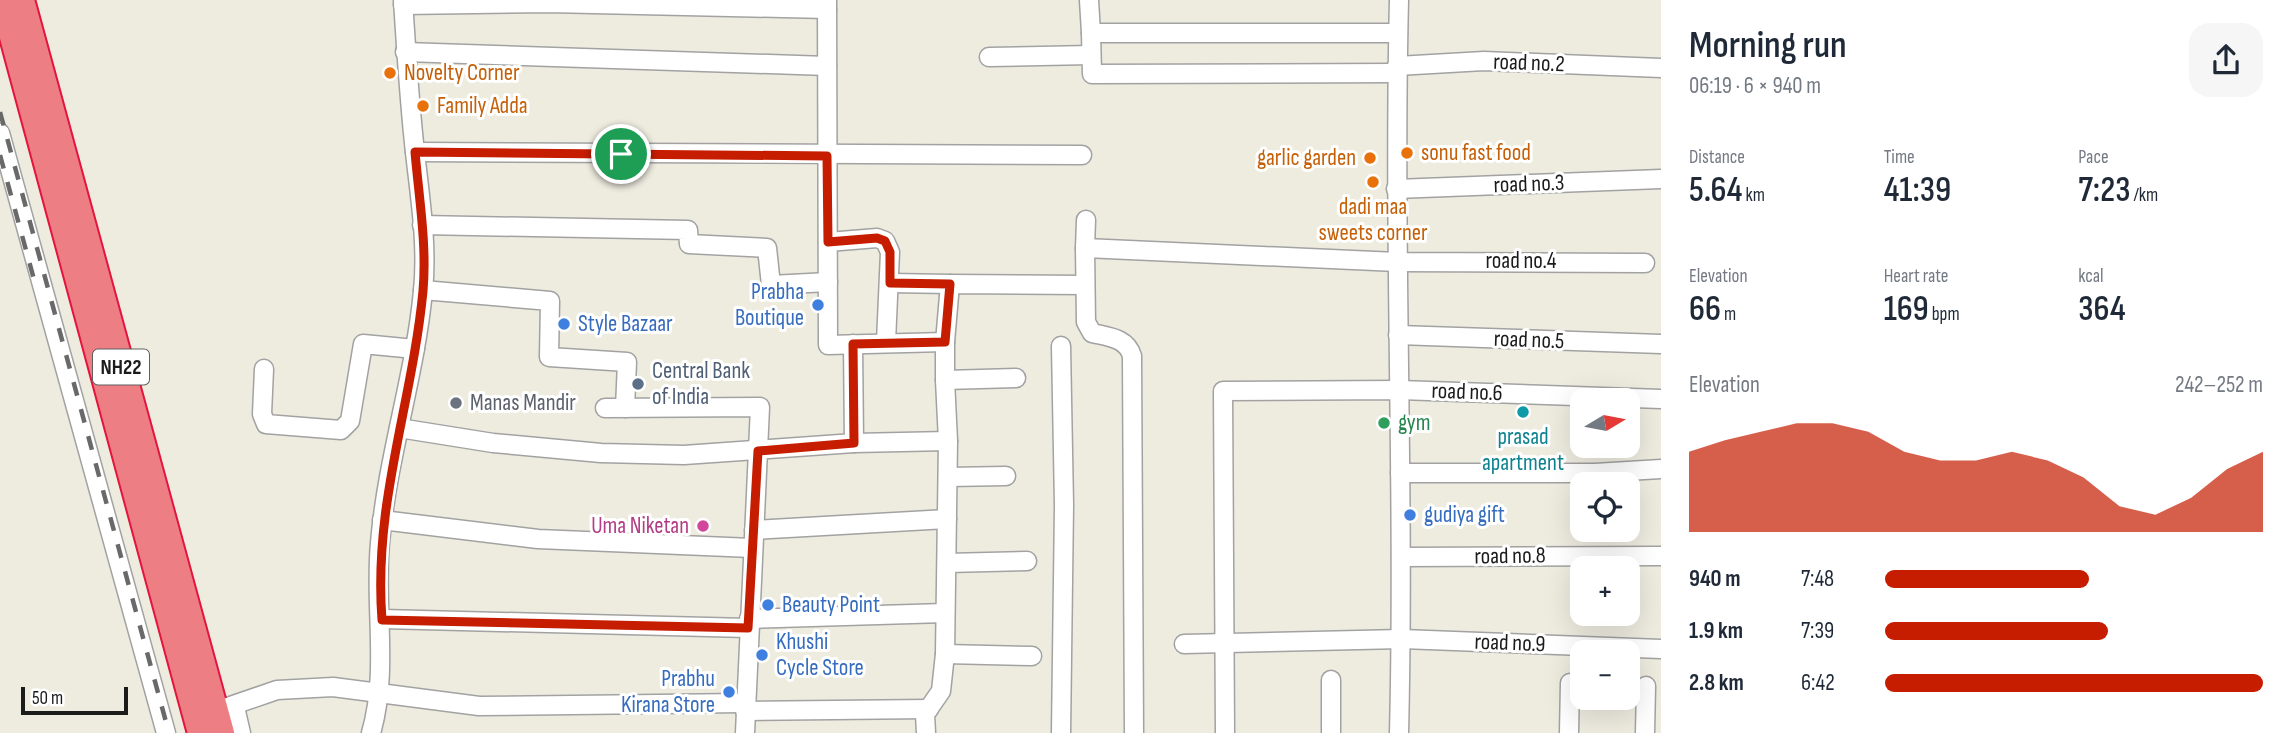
<!DOCTYPE html>
<html lang="en">
<head>
<meta charset="utf-8">
<style>
  :root { --surface:#fff; --page:#f6f6f7; --text:#1f2937; --muted:#747a83; --accent:#c61c00 }
  body { margin:0; font-family:"Sofia Sans Condensed",sans-serif; background:var(--page); color:var(--text); height:100vh; display:flex; flex-direction:column; font-size:26px; white-space:nowrap }
  * { box-sizing:border-box; margin:0 }
  p { font-size:23px; color:var(--muted) }
  .icon { flex:none; width:38px; height:38px; fill:none; stroke:currentColor; stroke-width:2; stroke-linecap:round; stroke-linejoin:round }
  .map { position:relative; flex:1; overflow:hidden }
  .sheet { display:flex; flex-direction:column; background:var(--surface); width:630px }
  .sheet>* { flex:none }
  .needle { width:46px; rotate:80deg }
  .fabs { position:absolute; left:1570px; top:388px; display:grid; gap:14px }
  .fabs a { display:grid; place-items:center; width:70px; height:70px; border-radius:14px; background:var(--surface); box-shadow:0 7px 28px #0002; font-size:35px }
  .scale { position:absolute; left:21px; bottom:18px; width:107px; box-sizing:border-box; padding-left:7px; border:4px solid #1b1b1b; border-top:0; font-size:19px; line-height:24px; white-space:nowrap; color:#1b1b1b; -webkit-text-stroke:5px #fff; paint-order:stroke }
  .pin { position:absolute; display:grid; place-items:center; width:60px; height:60px; color:#fff; margin:-30px; border:4px solid #fff; border-radius:50%; box-shadow:0 2px 7px #0007 }
  .round { display:grid; place-items:center; flex:none; width:74px; height:74px; border-radius:21px; background:var(--page) }
  .overview { display:flex; align-items:center; justify-content:space-between; height:119px; padding:0 28px }
  h1 { font-size:38px; font-weight:600; line-height:52px }
  .metrics { display:grid; grid-template-columns:repeat(3,1fr); gap:10px; height:119px; padding:7px 28px }
  .metrics div { display:grid; align-content:center }
  .metrics b { font-size:35px; font-weight:600 }
  .metrics small { font-size:19px; font-weight:400 }
  .metrics p { font-size:19px }
  .chart { height:196px; padding:14px 28px }
  .chart p { display:flex; justify-content:space-between }
  .chart svg { width:100%; height:126px; margin-top:7px; fill:var(--accent); opacity:.7 }
  ul { padding:0 28px; list-style:none; font-size:23px }
  li { display:grid; grid-template-columns:112px 84px 1fr; align-items:center; height:52px }
  li i { height:18px; border-radius:9px; background:var(--accent) }
  main { display:flex; flex:1; min-height:0 }
  .map>svg:first-child { display:block }
  .lines { fill:none; stroke-linecap:round; stroke-linejoin:round }
  .minor-casing { stroke:#a2a2a2; stroke-width:21 }
  .highway-casing { stroke:#e3153e; stroke-width:28 }
  .minor { stroke:#fff; stroke-width:18 }
  .highway { stroke:#ed7f84; stroke-width:24 }
  .rail { stroke:#696969; stroke-width:4.5; stroke-dasharray:14 14; stroke-linecap:butt }
  .route-casing { stroke:#fff; stroke-width:14 }
  .route { stroke:#c61c00; stroke-width:9 }
  .food-dot { fill:#e8710a; stroke:#fff; stroke-width:2.5 }
  .shop-dot { fill:#3f7fe0; stroke:#fff; stroke-width:2.5 }
  .service-dot { fill:#5c6f8a; stroke:#fff; stroke-width:2.5 }
  .worship-dot { fill:#6b7280; stroke:#fff; stroke-width:2.5 }
  .culture-dot { fill:#0f9aa8; stroke:#fff; stroke-width:2.5 }
  .leisure-dot { fill:#2e9e5b; stroke:#fff; stroke-width:2.5 }
  .hotel-dot { fill:#d1479c; stroke:#fff; stroke-width:2.5 }
  .labels { text-anchor:middle; dominant-baseline:central; stroke-width:6; stroke-linejoin:round; paint-order:stroke }
  .shield { fill:#fff; stroke:#5f5f5f; stroke-width:2 }
  .shield-label { font-size:21px; font-weight:bold; fill:#1b1b1b }
  .street-label { font-size:23px; fill:#1b1b1b; stroke:#fff }
  .food-label { font-size:23px; fill:#c56008; stroke:#fff; text-anchor:start }
  .shop-label { font-size:23px; fill:#366cbe; stroke:#fff; text-anchor:start }
  .service-label { font-size:23px; fill:#4e5e75; stroke:#fff; text-anchor:start }
  .worship-label { font-size:23px; fill:#5b616d; stroke:#fff; text-anchor:start }
  .leisure-label { font-size:23px; fill:#27864d; stroke:#fff; text-anchor:start }
  .culture-label { font-size:23px; fill:#0d838f; stroke:#fff }
  .hotel-label { font-size:23px; fill:#b23c85; stroke:#fff; text-anchor:end }
</style>
</head>
<body>
<main>
<div class="map">
<svg width="1661" height="733" viewBox="0 0 1661 733">
  <rect width="100%" height="100%" fill="#eeebdf"/>
  <g class="lines">
    <!-- minor casing -->
    <g class="minor-casing">
      <g id="minor">
        <path d="M827,0L828,345L945,342L950,284L1085,285"/>
        <path d="M1089,0L1091,33H1398"/>
        <path d="M1399,0C1393,244 1405,489 1399,733"/>
        <path d="M403,5L548,3L827,9"/>
        <path d="M1091,33L1092,74L1397,73"/>
        <path d="M405,52L827,66"/>
        <path d="M989,57L1091,55"/>
        <path d="M1397,66L1484,61L1661,68"/>
        <path d="M0,133L166,733"/>
        <path d="M415,152L1082,155"/>
        <path d="M1396,189L1661,179"/>
        <path d="M1086,220L1085,248L1397,262L1645,263"/>
        <path d="M422,225L688,230L689,244L767,248L771,285L828,282"/>
        <path d="M828,242L877,238L885,241L890,252L886,342"/>
        <path d="M1085,248L1086,322L1092,333C1109,337 1127,338 1132,356L1134,733"/>
        <path d="M890,283L950,284"/>
        <path d="M423,290L550,301L549,357L627,362L625,408"/>
        <path d="M1398,335L1661,344"/>
        <path d="M853,344L854,443"/>
        <path d="M1061,346L1064,505L1061,733"/>
        <path d="M264,369L262,414L266,424L341,430L350,421L363,344L415,349"/>
        <path d="M945,380V342"/>
        <path d="M605,408L760,407L745,733"/>
        <path d="M399,428L493,443L601,453L684,455L854,443L948,441"/>
        <path d="M1400,473H1595L1661,469"/>
        <path d="M948,477L1006,476"/>
        <path d="M382,520L538,539L752,548"/>
        <path d="M754,530L947,519"/>
        <path d="M1401,557L1661,556"/>
        <path d="M947,563L1027,561"/>
        <path d="M382,619L748,628"/>
        <path d="M749,619L945,613"/>
        <path d="M1184,644L1402,639L1661,649"/>
        <path d="M945,654L1032,656"/>
        <path d="M235,707L241,733"/>
        <path d="M216,711L277,690L333,687L479,706L744,703"/>
        <path d="M745,711L929,709"/>
        <path d="M371,733C389,671 374,606 380,543C387,458 415,376 423,291C428,242 419,192 414,143C409,95 406,48 403,0"/>
        <path d="M926,733L925,714L941,691L945,654L948,441L945,380L1016,378"/>
        <path d="M1225,733L1223,391L1399,390L1661,399"/>
        <path d="M1331,733V680"/>
        <path d="M1569,733L1570,683"/>
        <path d="M1645,733L1646,686"/>
      </g>
    </g>
    <!-- highway casing -->
    <g class="highway-casing">
      <g id="highway">
        <path d="M2,0L200,733"/>
        <path d="M22,0L222,733"/>
      </g>
    </g>
    <!-- minor -->
    <use href="#minor" class="minor"/>
    <!-- highway -->
    <use href="#highway" class="highway"/>
    <!-- rail -->
    <g class="rail">
      <path d="M0,112L169,733"/>
      <path d="M0,155L35,283"/>
    </g>
  </g>
  <g class="lines">
    <!-- route casing -->
    <g class="route-casing">
      <path id="route" d="M415,152L827,156L828,242L877,238L885,241L890,252V283L950,284L945,342L853,344L854,443L758,451L748,628L382,620C373,503 412,405 423,291C427,245 419,198 415,152Z"/>
    </g>
    <!-- route -->
    <use href="#route" class="route"/>
  </g>
  <!-- markers -->
  <g class="food-dot">
    <circle cx="390" cy="73" r="7"/>
    <circle cx="423" cy="106" r="7"/>
    <circle cx="1407" cy="153" r="7"/>
    <circle cx="1370" cy="158" r="7"/>
    <circle cx="1373" cy="182" r="7"/>
  </g>
  <g class="shop-dot">
    <circle cx="818" cy="305" r="7"/>
    <circle cx="564" cy="324" r="7"/>
    <circle cx="1410" cy="515" r="7"/>
    <circle cx="768" cy="605" r="7"/>
    <circle cx="762" cy="655" r="7"/>
    <circle cx="729" cy="692" r="7"/>
  </g>
  <circle class="service-dot" cx="638" cy="384" r="7"/>
  <circle class="worship-dot" cx="456" cy="403" r="7"/>
  <circle class="culture-dot" cx="1523" cy="412" r="7"/>
  <circle class="leisure-dot" cx="1384" cy="423" r="7"/>
  <circle class="hotel-dot" cx="703" cy="526" r="7"/>
  <g class="labels">
    <!-- shield labels -->
    <rect class="shield" x="93" y="349.5" width="56" height="35" rx="5"/>
    <g class="shield-label">
      <text x="121" y="367">NH22</text>
    </g>
    <!-- street labels -->
    <g class="street-label">
      <text transform="translate(1529 63) rotate(2)">road no.2</text>
      <text transform="translate(1529 184) rotate(-2)">road no.3</text>
      <text x="1521" y="261">road no.4</text>
      <text transform="translate(1529 340) rotate(2)">road no.5</text>
      <text transform="translate(1467 392) rotate(2)">road no.6</text>
      <text transform="translate(1510 556) rotate(-1)">road no.8</text>
      <text transform="translate(1510 643) rotate(2)">road no.9</text>
    </g>
    <!-- food labels -->
    <g class="food-label">
      <text x="404" y="73">Novelty Corner</text>
      <text x="437" y="106">Family Adda</text>
      <text x="1421" y="153">sonu fast food</text>
      <text x="1356" y="158" text-anchor="end">garlic garden</text>
      <text x="1373" y="207" text-anchor="middle">dadi maa<tspan x="1373" dy="26">sweets corner</tspan></text>
    </g>
    <!-- shop labels -->
    <g class="shop-label">
      <text x="804" y="292" text-anchor="end">Prabha<tspan x="804" dy="26">Boutique</tspan></text>
      <text x="578" y="324">Style Bazaar</text>
      <text x="1424" y="515">gudiya gift</text>
      <text x="782" y="605">Beauty Point</text>
      <text x="776" y="642">Khushi<tspan x="776" dy="26">Cycle Store</tspan></text>
      <text x="715" y="679" text-anchor="end">Prabhu<tspan x="715" dy="26">Kirana Store</tspan></text>
    </g>
    <!-- service labels -->
    <g class="service-label">
      <text x="652" y="371">Central Bank<tspan x="652" dy="26">of India</tspan></text>
    </g>
    <!-- worship labels -->
    <g class="worship-label">
      <text x="470" y="403">Manas Mandir</text>
    </g>
    <!-- leisure labels -->
    <g class="leisure-label">
      <text x="1398" y="423">gym</text>
    </g>
    <!-- culture labels -->
    <g class="culture-label">
      <text x="1523" y="437">prasad<tspan x="1523" dy="26">apartment</tspan></text>
    </g>
    <!-- hotel labels -->
    <g class="hotel-label">
      <text x="689" y="526">Uma Niketan</text>
    </g>
  </g>
</svg>
<div class="fabs">
<a><svg class="needle" viewBox="-14 -14 28 28"><path d="M0-13l5 13h-10z" fill="#e53935"/><path d="M0 13l5-13h-10z" fill="#747a83"/></svg></a>
<a><svg class="icon" aria-label="locate" viewBox="0 0 24 24"><circle cx="12" cy="12" r="6"/><path d="M12 2v4M12 18v4M2 12h4M18 12h4"/></svg></a>
<a>+</a>
<a>−</a>
</div>
<div class="scale">50 m</div>
<div class="pin" style="left:621px;top:154px;background:#1e9e55"><svg class="icon" aria-label="arrive" viewBox="0 0 24 24"><path d="M6 21V4h12l-3 4 3 4H6"/></svg></div>
</div>
<section class="sheet">
<div class="overview"><div><h1>Morning run</h1><p>06:19 · 6 × 940 m</p></div><a class="round"><svg class="icon" aria-label="share" viewBox="0 0 24 24"><path d="M12 15V3M7 8l5-5 5 5M5 13v7h14v-7"/></svg></a></div>
<div class="metrics">
<div><p>Distance</p><b>5.64<small> km</small></b></div>
<div><p>Time</p><b>41:39</b></div>
<div><p>Pace</p><b>7:23<small> /km</small></b></div>
</div>
<div class="metrics">
<div><p>Elevation</p><b>66<small> m</small></b></div>
<div><p>Heart rate</p><b>169<small> bpm</small></b></div>
<div><p>kcal</p><b>364</b></div>
</div>
<div class="chart"><p><span>Elevation</span>242–252 m</p>
<svg viewBox="0 0 160 44" preserveAspectRatio="none"><path d="M0 44V16L10 12L20 9L30 6L40 6L50 9L60 16L70 19L80 19L90 16L100 19L110 25L120 35L130 38L140 32L150 22L160 16V44z"/></svg>
</div>
<ul>
<li><b>940 m</b>7:48<i style="width:54%"></i></li>
<li><b>1.9 km</b>7:39<i style="width:59%"></i></li>
<li><b>2.8 km</b>6:42<i style="width:100%"></i></li>
</ul>
</section>
</main>
</body>
</html>
